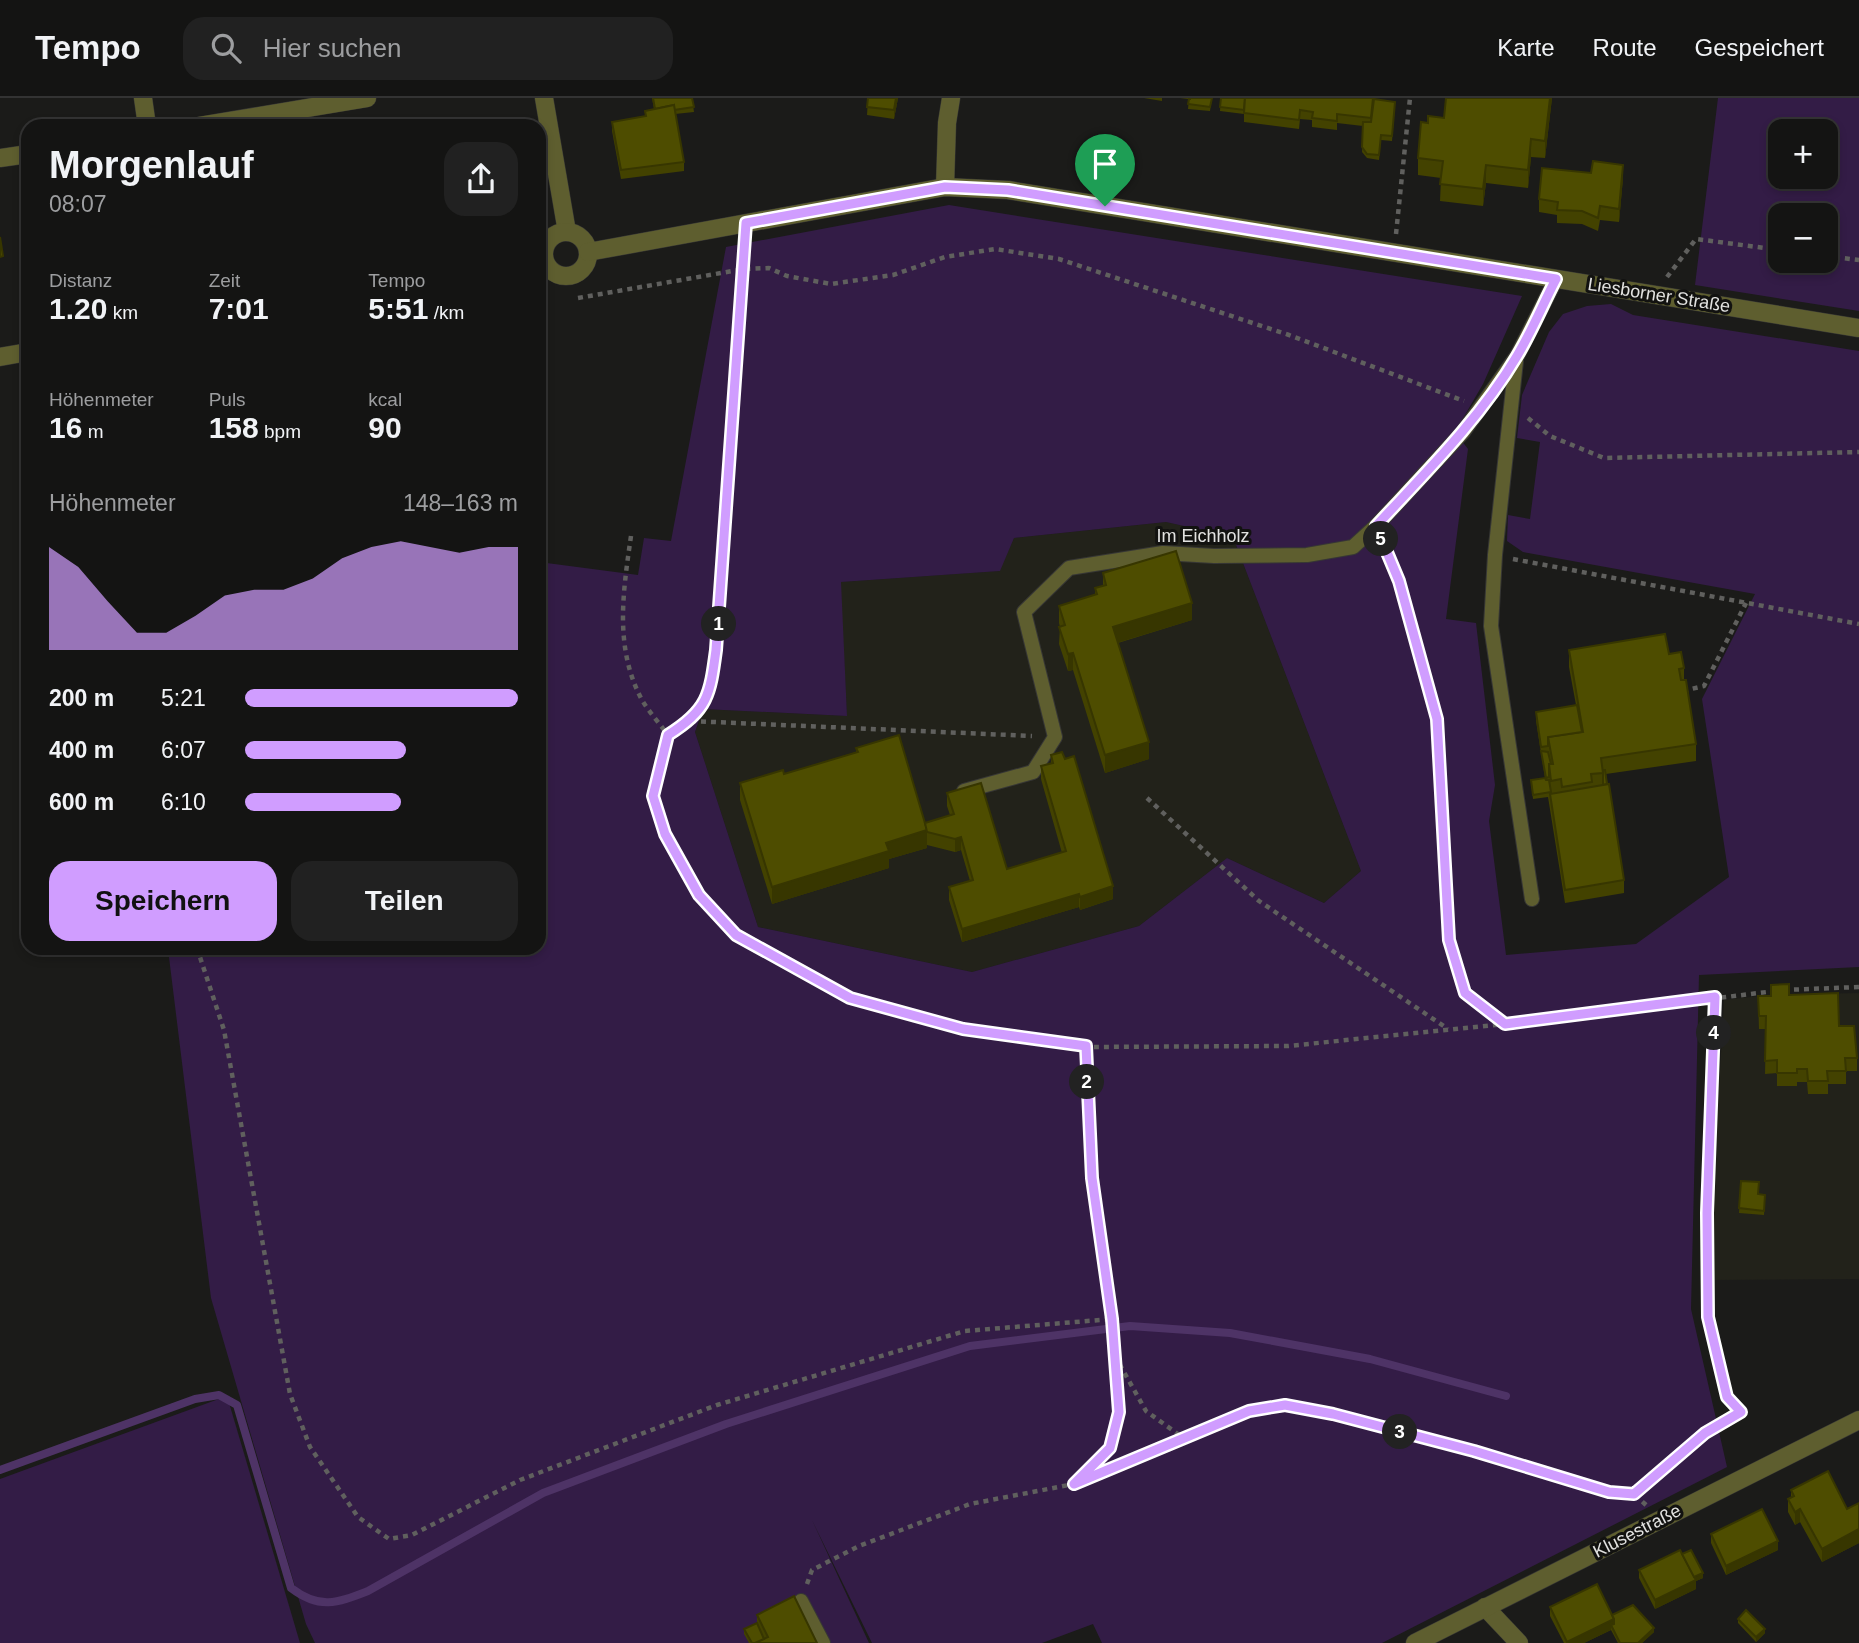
<!DOCTYPE html>
<html lang="de">
<head>
<meta charset="utf-8">
<style>
  :root { --surface:#141413; --page:#212121; --text:#f1f3f6; --muted:#9d9ea0; --line:#333; --accent:#d09dff }
  body { margin:0; font-family:Arial,sans-serif; background:var(--page); color:var(--text); height:100vh; display:flex; flex-direction:column; font-size:26px; white-space:nowrap }
  * { box-sizing:border-box; margin:0 }
  p { font-size:23px; color:var(--muted) }
  .icon { flex:none; width:38px; height:38px; fill:none; stroke:currentColor; stroke-width:2; stroke-linecap:round; stroke-linejoin:round }
  .map { position:relative; flex:1; overflow:hidden }
  .details { position:absolute; left:21px; top:21px; width:525px; height:836px; display:flex; flex-direction:column; background:var(--surface); border-radius:21px; box-shadow:0 4px 10px #0003,0 0 0 2px var(--line) }
  .details>* { flex:none }
  .tools { position:absolute; left:1768px; top:21px; display:grid; gap:14px }
  .tools a { display:grid; place-items:center; width:70px; height:70px; border-radius:14px; background:var(--surface); box-shadow:0 4px 10px #0003,0 0 0 2px var(--line); font-size:35px }
  .pin { position:absolute; display:grid; place-items:center; width:60px; height:60px; color:#fff; margin:-72px -30px; border-radius:50% 50% 50% 0; rotate:-45deg; box-shadow:0 0 7px #0007 }
  .pin .icon { rotate:45deg }
  .km { position:absolute; width:35px; height:35px; margin:-18px; border-radius:50%; background:#222; color:#fff; font-size:19px; line-height:35px; text-align:center }
  .round { display:grid; place-items:center; flex:none; width:74px; height:74px; border-radius:21px; background:var(--page) }
  .head { display:flex; align-items:center; justify-content:space-between; height:119px; padding:0 28px }
  h1 { font-size:38px; font-weight:700; line-height:52px }
  .stats { display:grid; grid-template-columns:repeat(3,1fr); gap:10px; height:119px; padding:7px 28px }
  .stats div { display:grid; align-content:center }
  .stats b { font-size:30px; font-weight:700 }
  .stats small { font-size:19px; font-weight:400 }
  .stats p { font-size:19px }
  .chart { height:196px; padding:14px 28px }
  .chart p { display:flex; justify-content:space-between }
  .chart svg { width:100%; height:126px; margin-top:7px; fill:var(--accent); opacity:.7 }
  .button { display:flex; gap:14px; margin-top:auto; padding:14px 28px }
  .button a { flex:1; height:80px; border-radius:21px; background:var(--accent); color:#111; font-size:28px; font-weight:700; line-height:80px; text-align:center }
  .button a+a { background:var(--page); color:var(--text) }
  ul { padding:0 28px; list-style:none; font-size:23px }
  li { display:grid; grid-template-columns:112px 84px 1fr; align-items:center; height:52px }
  li i { height:18px; border-radius:9px; background:var(--accent) }
  header { display:flex; align-items:center; gap:42px; box-sizing:border-box; height:98px; padding:0 35px; background:var(--surface); border-bottom:2px solid var(--line) }
  header strong { font-size:33px }
  nav { display:flex; gap:38px; margin-inline-start:auto; font-size:24px }
  .search { width:490px; height:63px; background:var(--page); display:flex; align-items:center; gap:18px; box-sizing:border-box; padding:0 24px; border-radius:21px; color:var(--muted); font-size:26px }
  .map>svg:first-child { display:block }
  .built { fill:#22221a }
  .green { fill:#331c46; fill-rule:evenodd }
  .lines { fill:none; stroke-linecap:round; stroke-linejoin:round }
  .stream { stroke:#4e3366; stroke-width:8 }
  .lane-casing { stroke:#373735; stroke-width:16 }
  .street-casing { stroke:#373735; stroke-width:19 }
  .path { stroke:#60605e; stroke-width:4.5; stroke-dasharray:5 5; stroke-linecap:butt }
  .lane { stroke:#5e5e2f; stroke-width:14 }
  .street { stroke:#5e5e2f; stroke-width:18 }
  .wall { fill:#434200 }
  .shaded-wall { fill:#373600 }
  .building { fill:#4e4d00; stroke:#373600; stroke-width:2 }
  .route-casing { stroke:#fff; stroke-width:14 }
  .route { stroke:#d09dff; stroke-width:9 }
  .labels { text-anchor:middle; dominant-baseline:central; stroke-width:6; stroke-linejoin:round; paint-order:stroke }
  .street-label { font-size:18px; fill:#e2e2e0; stroke:#121210 }
</style>
</head>
<body>
<header>
<strong>Tempo</strong>
<div class="search"><svg class="icon" aria-label="search" viewBox="0 0 24 24"><circle cx="10" cy="10" r="6"/><path d="M15 15l6 6"/></svg>Hier suchen</div>
<nav><a>Karte</a><a>Route</a><a>Gespeichert</a></nav>
</header>
<div class="map">
<svg width="1859" height="1545" viewBox="0 0 1859 1545">
  <rect width="100%" height="100%" fill="#1b1b19"/>
  <!-- built -->
  <g class="built">
    <path d="M1166,424L1233,439L1361,773L1324,805L1227,760L1139,828L972,874L758,829L695,634L704,611L847,618L840,484L999,473L1014,440Z"/>
    <path d="M1859,895V1181L1712,1182V1114L1724,902L1768,897Z"/>
  </g>
  <!-- green -->
  <g class="green">
    <path d="M1718,0H1859V213L1695,187ZM1780,33H1825V79H1780ZM1780,117H1825V163H1780Z"/>
    <path d="M949,107L1522,198L1483,286L1455,334L1468,351L1446,521L1476,525L1495,687L1489,723L1506,857L1636,846L1729,779L1702,601L1755,496L1523,454L1507,443L1508,417L1530,421L1540,344L1517,340L1522,297L1549,234L1563,216L1587,208L1611,206L1633,217L1859,253V869L1699,877L1691,1211L1727,1369L1382,1545H1102L1093,1526L1042,1545H872L812,1422L869,1545H315L306,1526L211,1200L168,851L539,850V464L638,477L644,440L671,443L726,149ZM1166,424L1233,439L1361,773L1324,805L1227,760L1139,828L972,874L758,829L695,634L703,611L847,618L841,484L1000,473L1014,440Z"/>
    <path d="M227,1298L300,1545H0V1381Z"/>
  </g>
  <g class="lines">
    <!-- stream -->
    <path class="stream" d="M0,1372L195,1301L219,1297L237,1307L291,1490C320,1512 337,1505 368,1493L543,1395L726,1326L970,1248L1130,1228L1230,1235L1370,1261L1506,1298"/>
    <!-- lane casing -->
    <g class="lane-casing">
      <g id="lane">
        <path d="M1516,263L1495,457L1491,528L1532,801"/>
        <path d="M964,693L1033,674L1055,639L1024,514L1069,470L1163,455L1214,458L1307,457L1353,449L1376,428L1463,334L1517,258L1556,181"/>
        <path d="M801,1503L823,1545"/>
      </g>
    </g>
    <!-- street casing -->
    <g class="street-casing">
      <g id="street">
        <path d="M143,0L147,28"/>
        <path d="M544,0L567,134"/>
        <path d="M199,28L367,0"/>
        <path d="M0,60L28,56"/>
        <path d="M945,89L947,25L951,0"/>
        <circle cx="566" cy="156" r="22"/>
        <path d="M588,154L945,89L1008,92L1859,230"/>
        <path d="M0,259L28,254"/>
        <path d="M1485,1509L1519,1545"/>
        <path d="M1415,1545L1859,1322"/>
      </g>
    </g>
    <!-- path -->
    <g class="path">
      <path d="M1396,136L1410,0"/>
      <path d="M745,144L722,494L710,595L691,623L668,637L653,698L665,735L699,797L735,837L850,900L963,931L1086,949L1288,948L1505,926L1775,893"/>
      <path d="M1825,158L1859,162"/>
      <path d="M1667,179L1696,141L1780,152"/>
      <path d="M578,200L744,171L769,170L787,178L831,186L893,177L945,159L995,151L1059,161L1289,237L1464,303"/>
      <path d="M1528,320L1550,338L1604,360L1859,354"/>
      <path d="M631,438C623,494 614,550 642,602C649,614 660,626 668,637"/>
      <path d="M1383,445L1399,483L1437,621L1449,842L1465,895L1505,926"/>
      <path d="M1513,461L1859,526"/>
      <path d="M1683,593L1704,588L1746,505"/>
      <path d="M691,623L1032,638"/>
      <path d="M1147,700L1259,803L1448,931"/>
      <path d="M197,850L224,932L290,1296L310,1349L358,1419L389,1441L412,1437L520,1382L717,1307L965,1233L1112,1221"/>
      <path d="M1784,892L1859,889"/>
      <path d="M1086,949L1092,1080L1116,1260L1146,1313L1182,1339L1249,1313L1285,1307L1333,1316L1473,1353L1609,1394L1634,1396"/>
      <path d="M1077,1383L1110,1350L1119,1314L1116,1263"/>
      <path d="M1646,1407L1634,1396L1705,1335L1741,1314L1727,1299L1708,1218L1707,1115L1715,899"/>
      <path d="M807,1486L812,1472L859,1448L970,1406L1074,1386L1182,1339"/>
    </g>
    <!-- lane -->
    <use href="#lane" class="lane"/>
    <!-- street -->
    <use href="#street" class="street"/>
  </g>
  <!-- wall -->
  <g class="wall">
    <path d="M652,0H692L694,14L675,16L684,64V73L621,81L612,33V24L645,18V13L654,11Z"/>
    <path d="M868,0H898L894,21L867,17Z"/>
    <path d="M1144,0H1162V3Z"/>
    <path d="M1180,0H1212L1210,13L1188,11L1189,1Z"/>
    <path d="M1221,0L1374,1L1395,8L1392,43L1381,42L1379,62L1367,60L1362,54L1363,28L1337,25V32L1312,29V22L1300,21L1299,31L1244,24V16L1220,13Z"/>
    <path d="M1446,0H1552L1545,60L1531,59L1528,90L1486,85L1483,108L1440,103L1441,80L1418,77V60L1428,25L1444,20Z"/>
    <path d="M1623,80L1619,124L1600,122L1598,133L1582,126L1557,125V117L1539,114V101Z"/>
    <path d="M1103,475L1192,522L1118,545L1149,661L1105,675L1073,572L1068,573L1059,546L1060,529L1059,525V508L1095,497V490L1103,488Z"/>
    <path d="M1569,552L1669,556L1684,570V582L1696,646V663L1606,676L1624,782V795L1565,805L1548,699L1533,701L1531,682L1545,680L1536,623V614L1576,607L1569,569Z"/>
    <path d="M856,650L925,725L950,717L947,708V695L1007,771L1062,755L1041,681V668L1051,665V657L1113,801L1080,812L1079,809L962,844L949,802V789L970,783L961,752L955,754L927,747V750L889,761V770L772,806L740,702V685L784,676L856,654Z"/>
    <path d="M1789,897L1839,928L1857,960V973H1846V986H1828V996H1808L1807,984H1797V988H1777V975L1765,976L1766,931H1759L1758,898Z"/>
    <path d="M1741,1083L1759,1096L1765,1097L1764,1117L1739,1115Z"/>
    <path d="M1791,1392L1847,1411L1859,1405V1445L1822,1464L1800,1424L1795,1427L1788,1414V1401L1791,1399Z"/>
    <path d="M1711,1436L1778,1452L1726,1477L1711,1445Z"/>
    <path d="M1639,1472L1703,1480L1696,1483V1491L1655,1511L1639,1480Z"/>
    <path d="M1550,1509L1612,1517L1654,1534L1642,1545H1618L1611,1532L1584,1545H1564L1550,1518Z"/>
    <path d="M757,1517L817,1545H749L744,1536V1531L757,1525Z"/>
    <path d="M1738,1521L1765,1535L1756,1544L1738,1525Z"/>
  </g>
  <!-- shaded-wall -->
  <g class="shaded-wall">
    <path d="M896,0H898L894,21V12Z"/>
    <path d="M1550,0H1552L1545,60V43Z"/>
    <path d="M1531,41V59L1528,90V72Z"/>
    <path d="M1486,67V85L1483,108V91Z"/>
    <path d="M1623,67V80L1619,124V111Z"/>
    <path d="M1192,505V522L1113,546V529Z"/>
    <path d="M1073,555V572L1068,573V556Z"/>
    <path d="M1149,644V661L1105,675V657Z"/>
    <path d="M927,732V750L889,761V770L772,806V789L886,745Z"/>
    <path d="M961,739V752L955,754V741Z"/>
    <path d="M1113,788V801L1080,812V799Z"/>
    <path d="M1079,796V809L962,844V831Z"/>
    <path d="M1800,1411V1424L1795,1427V1414Z"/>
    <path d="M1859,1431V1445L1822,1464V1451Z"/>
    <path d="M1778,1443V1452L1726,1477V1468Z"/>
    <path d="M1703,1475V1480L1696,1483V1491L1655,1511V1502Z"/>
    <path d="M1614,1521V1530L1611,1527V1532L1584,1545H1567Z"/>
    <path d="M1654,1530V1534L1642,1545H1638Z"/>
    <path d="M1765,1531V1535L1756,1544V1539Z"/>
  </g>
  <!-- building -->
  <g class="building">
    <path d="M653,0H692L694,9L674,12V7L655,11Z"/>
    <path d="M868,0H896L894,12L867,9Z"/>
    <path d="M1190,0H1212L1210,9L1188,6L1189,1H1190Z"/>
    <path d="M1221,0H1245L1244,12L1220,9Z"/>
    <path d="M1245,0H1373L1371,20L1337,16V23L1312,20L1313,14L1300,12L1299,22L1244,15Z"/>
    <path d="M1446,0H1550L1545,43L1531,41L1528,72L1486,67L1483,91L1440,86L1443,63L1418,60L1421,24L1428,25V18L1444,20Z"/>
    <path d="M1374,1L1395,4L1392,38L1381,37L1379,57L1367,56L1362,49L1363,24H1371Z"/>
    <path d="M674,7L684,64L621,72L612,24L646,18L645,13Z"/>
    <path d="M480,22L481,28H447Z"/>
    <path d="M1593,63L1623,67L1619,111L1600,108L1598,120L1582,113L1557,112L1558,104L1539,101L1542,70L1591,75Z"/>
    <path d="M0,139L3,158L0,159Z"/>
    <path d="M1176,453L1192,505L1113,529L1149,644L1105,657L1073,555L1068,556L1059,529L1065,527L1059,508L1097,496L1095,490L1106,487L1103,475Z"/>
    <path d="M1665,536L1669,556L1681,554L1684,570L1679,571L1681,582H1686L1696,646L1601,660L1603,675L1591,676L1592,684L1562,689L1561,681L1551,683L1549,666H1553L1548,639L1583,634L1569,552Z"/>
    <path d="M1577,607L1582,634L1548,639V648L1541,649L1536,614Z"/>
    <path d="M899,637L927,732L886,745L889,753L772,789L740,685L783,672L784,676L858,654L856,650Z"/>
    <path d="M1541,653L1548,654L1551,666H1549V679L1546,680Z"/>
    <path d="M1062,654L1065,661L1074,658L1113,788L1080,799L1079,796L962,831L949,789L973,782L961,739L955,741L927,734L925,725L954,716L947,695L981,685L1007,771L1066,753L1041,668L1053,665L1051,657Z"/>
    <path d="M1603,672H1605L1607,686L1603,687Z"/>
    <path d="M1545,680L1546,682H1549L1551,694L1533,697L1531,682Z"/>
    <path d="M1609,686L1624,782L1565,792L1550,696Z"/>
    <path d="M1789,886V897L1838,895L1839,928H1854L1857,960H1845L1846,973H1827L1828,983H1808L1807,971H1797V975H1777V962L1765,963L1766,918H1759L1758,898H1771V887Z"/>
    <path d="M1741,1083L1759,1084L1758,1096L1765,1097L1764,1113L1739,1110Z"/>
    <path d="M1828,1373L1847,1411L1859,1405V1431L1822,1451L1800,1411L1795,1414L1788,1401L1794,1398L1791,1392Z"/>
    <path d="M1762,1411L1778,1443L1726,1468L1711,1436Z"/>
    <path d="M1680,1452L1696,1482L1655,1502L1639,1472Z"/>
    <path d="M1691,1452L1703,1475L1694,1479L1682,1456Z"/>
    <path d="M1597,1486L1614,1521L1567,1544L1550,1509Z"/>
    <path d="M794,1498L817,1545H755L768,1539L757,1517Z"/>
    <path d="M1633,1507L1654,1530L1638,1545H1620L1611,1527L1614,1526V1521L1612,1517Z"/>
    <path d="M1746,1512L1765,1531L1756,1539L1738,1521Z"/>
    <path d="M757,1525L764,1541L755,1545H752L744,1531Z"/>
  </g>
  <g class="lines">
    <!-- route casing -->
    <g class="route-casing">
      <path id="route" d="M945,89L1008,92L1556,181C1543,206 1532,233 1517,258C1479,322 1426,374 1376,428L1399,483L1437,621L1449,842L1465,895L1505,926L1715,899L1707,1115L1708,1219L1727,1299L1741,1314L1705,1335L1634,1396L1609,1394L1474,1353L1333,1316L1285,1307L1249,1313L1074,1386L1110,1350L1119,1314L1112,1221L1092,1080L1086,948L963,931L850,900L736,837L699,797L665,736L653,698L668,637C708,612 710,597 716,552L746,125Z"/>
    </g>
    <!-- route -->
    <use href="#route" class="route"/>
  </g>
  <g class="labels">
    <!-- street labels -->
    <g class="street-label">
      <text transform="translate(1659 197) rotate(9)">Liesborner Straße</text>
      <text x="1203" y="438">Im Eichholz</text>
      <text transform="translate(1637 1433) rotate(-27)">Klusestraße</text>
    </g>
  </g>
</svg>
<div class="tools">
<a>+</a>
<a>−</a>
</div>
<div class="pin" style="left:1105px;top:108px;background:#1e9e55"><svg class="icon" aria-label="arrive" viewBox="0 0 24 24"><path d="M6 21V4h12l-3 4 3 4H6"/></svg></div>
<b class="km" style="left:719px;top:526px">1</b>
<b class="km" style="left:1087px;top:984px">2</b>
<b class="km" style="left:1400px;top:1334px">3</b>
<b class="km" style="left:1714px;top:935px">4</b>
<b class="km" style="left:1381px;top:441px">5</b>
<section class="details">
<div class="head"><div><h1>Morgenlauf</h1><p>08:07</p></div><a class="round"><svg class="icon" aria-label="share" viewBox="0 0 24 24"><path d="M12 15V3M7 8l5-5 5 5M5 13v7h14v-7"/></svg></a></div>
<div class="stats">
<div><p>Distanz</p><b>1.20<small> km</small></b></div>
<div><p>Zeit</p><b>7:01</b></div>
<div><p>Tempo</p><b>5:51<small> /km</small></b></div>
</div>
<div class="stats">
<div><p>Höhenmeter</p><b>16<small> m</small></b></div>
<div><p>Puls</p><b>158<small> bpm</small></b></div>
<div><p>kcal</p><b>90</b></div>
</div>
<div class="chart"><p><span>Höhenmeter</span>148–163 m</p>
<svg viewBox="0 0 160 44" preserveAspectRatio="none"><path d="M0 44V8L10 15L20 27L30 38L40 38L50 32L60 25L70 23L80 23L90 19L100 12L110 8L120 6L130 8L140 10L150 8L160 8V44z"/></svg>
</div>
<ul>
<li><b>200 m</b>5:21<i style="width:100%"></i></li>
<li><b>400 m</b>6:07<i style="width:59%"></i></li>
<li><b>600 m</b>6:10<i style="width:57%"></i></li>
</ul>
<div class="button"><a>Speichern</a><a>Teilen</a></div>
</section>
</div>
</body>
</html>
